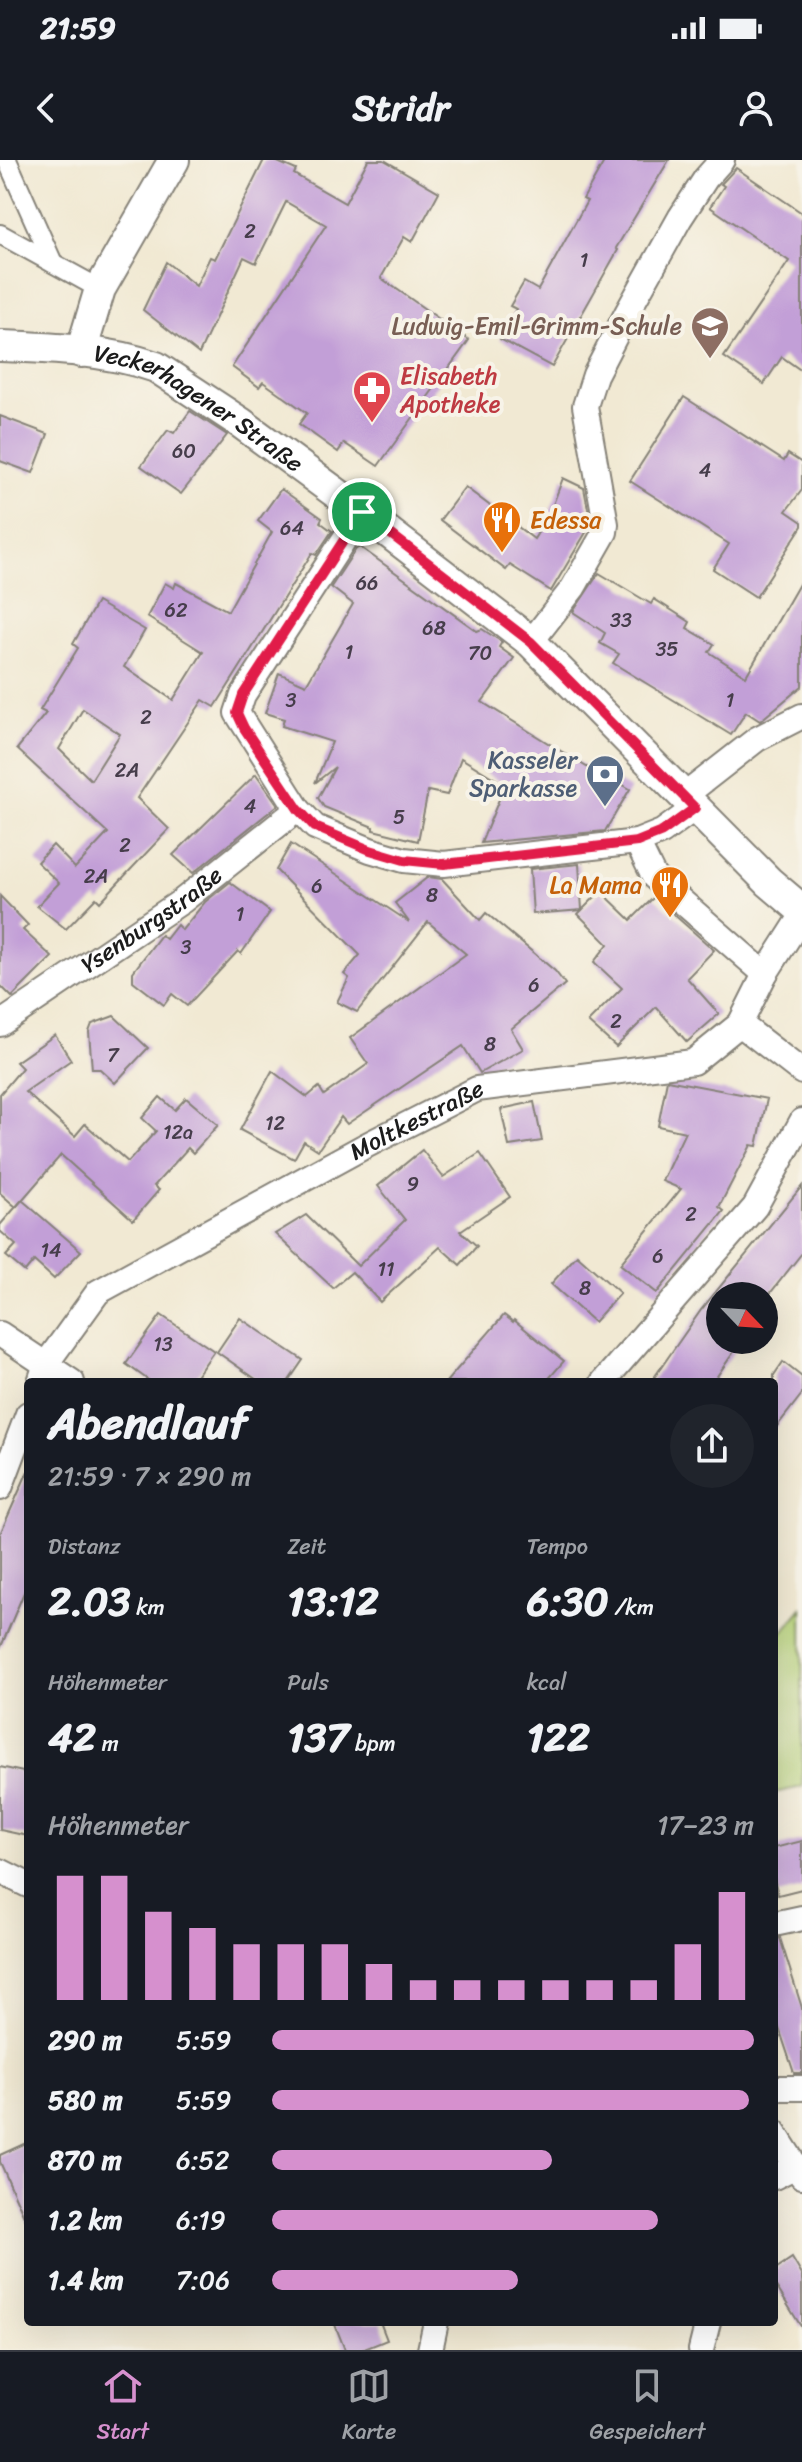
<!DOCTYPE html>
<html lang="de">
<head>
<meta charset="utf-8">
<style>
  :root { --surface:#171b24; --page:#20242c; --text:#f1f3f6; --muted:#9ea1a6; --line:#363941; --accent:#d690ce }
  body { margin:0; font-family:Sriracha,sans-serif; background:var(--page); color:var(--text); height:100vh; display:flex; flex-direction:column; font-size:30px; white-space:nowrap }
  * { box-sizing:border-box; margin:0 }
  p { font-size:26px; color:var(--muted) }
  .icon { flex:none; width:44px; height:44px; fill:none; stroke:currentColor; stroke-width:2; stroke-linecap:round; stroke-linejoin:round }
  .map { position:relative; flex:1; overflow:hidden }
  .panel { position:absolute; left:24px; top:1218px; width:754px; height:948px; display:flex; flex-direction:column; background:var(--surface); border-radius:8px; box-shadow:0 8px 32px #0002 }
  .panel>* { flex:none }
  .needle { width:52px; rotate:115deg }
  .buttons { position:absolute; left:706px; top:1122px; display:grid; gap:16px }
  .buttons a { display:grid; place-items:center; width:72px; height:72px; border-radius:50%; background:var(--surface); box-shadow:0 8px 32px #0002; font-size:40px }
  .pin { position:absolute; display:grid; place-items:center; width:68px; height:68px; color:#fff; margin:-34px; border:4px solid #fff; border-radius:50%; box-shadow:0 2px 8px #0007 }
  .round { display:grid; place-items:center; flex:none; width:84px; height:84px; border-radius:42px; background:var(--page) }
  .head { display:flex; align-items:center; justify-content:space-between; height:136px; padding:0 24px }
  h1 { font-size:44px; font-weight:700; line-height:60px }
  .metrics { display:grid; grid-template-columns:repeat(3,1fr); gap:12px; height:136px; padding:8px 24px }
  .metrics div { display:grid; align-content:center }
  .metrics b { font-size:40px; font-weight:700 }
  .metrics small { font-size:22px; font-weight:400 }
  .metrics p { font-size:22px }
  .chart { height:224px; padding:16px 24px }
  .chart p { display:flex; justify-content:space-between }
  .chart svg { width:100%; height:144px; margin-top:8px; stroke:var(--accent); stroke-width:6 }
  ul { padding:0 24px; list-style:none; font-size:26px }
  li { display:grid; grid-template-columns:128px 96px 1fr; align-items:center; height:60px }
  li i { height:20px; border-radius:10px; background:var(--accent) }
  .status { display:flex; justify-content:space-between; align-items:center; height:56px; padding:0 40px; background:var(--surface); direction:ltr }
  .status svg { height:22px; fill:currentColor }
  header { display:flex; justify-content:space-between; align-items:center; height:104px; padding:0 24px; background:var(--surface); font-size:36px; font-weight:700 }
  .tabs { display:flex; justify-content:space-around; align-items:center; height:112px; border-top:2px solid var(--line); background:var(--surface); font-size:22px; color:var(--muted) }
  .tabs a { display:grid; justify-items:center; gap:4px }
  .tabs .active { color:var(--accent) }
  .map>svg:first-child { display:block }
  .green { fill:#b5d177; stroke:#68764a; stroke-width:2 }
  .building { fill:#c29fd7; fill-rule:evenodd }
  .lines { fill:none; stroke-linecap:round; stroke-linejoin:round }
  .pedestrian-casing { stroke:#868278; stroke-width:22 }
  .minor-casing { stroke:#868278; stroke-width:28 }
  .tertiary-casing { stroke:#868278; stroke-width:34 }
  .pedestrian { stroke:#fff; stroke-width:18 }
  .minor { stroke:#fff; stroke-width:24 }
  .tertiary { stroke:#fff; stroke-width:30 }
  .route-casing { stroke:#fff; stroke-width:16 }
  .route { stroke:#e11d48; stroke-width:10 }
  .labels { text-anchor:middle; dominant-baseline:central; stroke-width:8; stroke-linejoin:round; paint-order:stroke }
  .number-label { font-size:20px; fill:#463d4b }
  .education-label { font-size:24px; fill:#785e54; stroke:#f7f3e8; text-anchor:end }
  .health-label { font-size:24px; fill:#be3a42; stroke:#f7f3e8; text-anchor:start }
  .street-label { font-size:24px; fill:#1c1c1c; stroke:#f7f3e8 }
  .food-label { font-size:24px; fill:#c56008; stroke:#f7f3e8; text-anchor:start }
  .service-label { font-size:24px; fill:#4e5e75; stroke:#f7f3e8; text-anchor:end }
</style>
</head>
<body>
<div class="status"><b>21:59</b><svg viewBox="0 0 49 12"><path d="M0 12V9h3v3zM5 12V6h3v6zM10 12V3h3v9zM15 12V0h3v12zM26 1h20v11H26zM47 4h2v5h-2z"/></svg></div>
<header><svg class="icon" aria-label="back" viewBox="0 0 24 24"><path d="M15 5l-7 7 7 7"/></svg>Stridr<svg class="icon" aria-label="person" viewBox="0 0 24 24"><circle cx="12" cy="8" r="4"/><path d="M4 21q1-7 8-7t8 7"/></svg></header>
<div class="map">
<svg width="802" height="2190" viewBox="0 0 802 2190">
  <rect width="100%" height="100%" fill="#f7f3e8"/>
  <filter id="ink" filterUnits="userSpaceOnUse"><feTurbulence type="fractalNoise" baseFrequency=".0125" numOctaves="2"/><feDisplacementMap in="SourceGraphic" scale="16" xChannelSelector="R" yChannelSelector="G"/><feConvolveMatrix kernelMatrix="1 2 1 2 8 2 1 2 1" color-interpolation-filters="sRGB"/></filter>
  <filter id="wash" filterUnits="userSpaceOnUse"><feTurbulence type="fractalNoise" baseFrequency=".006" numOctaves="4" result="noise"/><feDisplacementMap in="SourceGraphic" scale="32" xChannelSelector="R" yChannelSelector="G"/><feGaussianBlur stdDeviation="1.8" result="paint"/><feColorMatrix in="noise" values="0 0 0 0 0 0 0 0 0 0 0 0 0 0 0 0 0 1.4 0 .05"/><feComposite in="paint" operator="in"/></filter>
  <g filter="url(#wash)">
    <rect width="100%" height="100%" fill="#f1e9d3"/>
    <!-- green -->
    <path class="green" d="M802,1448V1627L774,1633V1482Z"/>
    <g id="blocks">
      <!-- building -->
      <g class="building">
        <path d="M264,0H273L296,10L294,14L345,43L368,0H384L439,32L412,82L404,77L381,118L469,180L378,306L344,283L338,292L299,264L307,253L263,222L259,227L232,207L326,65L286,42L256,103L244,97L199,194L143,150L166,102L196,126L210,97L215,99Z"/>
        <path d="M605,0H669L616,88L618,90L552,207L500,179L516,149L510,146L524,122L538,130L587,41L583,39Z"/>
        <path d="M736,8L802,53V211L782,197L764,224L724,197L789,101L710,47L724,26L721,24Z"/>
        <path d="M684,237L784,301L788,294L802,303V330L786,351L802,362V366L756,437L713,409L729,384L630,321Z"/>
        <path d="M190,251L227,275L181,334L141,306L168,270L174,273Z"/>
        <path d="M0,256L48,274L33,313L0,301Z"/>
        <path d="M563,318L584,328L591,364L551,431L510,405L506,410L440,360L465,327L534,379L549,355Z"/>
        <path d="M281,329L322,358L320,362L332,371L316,395L312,393L215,547L203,540L137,638L169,669L100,742L96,738L66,769L37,746L59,723L37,702L53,685L75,708L108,673L17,589L46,553L40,550L78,488L73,484L97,442L145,470L124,507L173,540L203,492L147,457L165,423L174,428L176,423L228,451L272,372L258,361ZM83,549L120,574L91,620L59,589Z"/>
        <path d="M360,387L477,471L482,469L502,482L499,487L514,498L482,542L593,611L594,608L630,629L605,671L481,683L505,625L461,598L447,635L428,631L418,681L373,670V667L324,647L318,638L335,607L315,623L332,582L282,566L284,559L265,553L279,513L306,525L353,444L331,427L356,389Z"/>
        <path d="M599,413L651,444L654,439L690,462L687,468L714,484L709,492L746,516L802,419V526L760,561L746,552L731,575L613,503L619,494L600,483L605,473L573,452Z"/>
        <path d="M256,614L278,645L193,713L173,695Z"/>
        <path d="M291,684L409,762L395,743L428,717L442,719L480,760L486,753L555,811L565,824L511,869L523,889L480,913L463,886L347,964L341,957L318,990L304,981L294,999L240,970L272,911L307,937L319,927L324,935L368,904L350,878L466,794L428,762L357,852L337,842L349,818L344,814L360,795L276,710Z"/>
        <path d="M579,704L582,750L533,754L530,709Z"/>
        <path d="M230,722L270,752L241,794L238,791L187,846L172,834L164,845L133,821V812L161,775L166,779L177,765L182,770L205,742Z"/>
        <path d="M601,731L631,760L654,737L714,790L687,818L719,854L687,882L656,847L616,887L588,862L622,828L594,802L608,784L578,754Z"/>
        <path d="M0,736L28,765L23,770L52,797L12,837L0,825Z"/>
        <path d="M114,856L148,888L115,923L100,909H92L89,872L92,864Z"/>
        <path d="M55,875L71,900L25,932L75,976L85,964L128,1002L156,971L142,958L160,937L175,950L186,938L218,965L193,993L188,988L154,1026L159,1030L133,1060L61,995L16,1047L0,1033V934L22,908L16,902Z"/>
        <path d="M667,920L767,939L757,986L751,985L719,1047L724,1051L657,1133L620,1104L681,1029L662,1021L685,972L658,966Z"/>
        <path d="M534,942L542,981L509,986L501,949Z"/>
        <path d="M422,990L443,1017L480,993L510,1037L460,1071L477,1086L460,1105L440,1087L380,1142L352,1112L333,1128L275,1074L306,1055L358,1106L405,1060L378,1026Z"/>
        <path d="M802,1026V1093L768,1136H720V1180H742L713,1222H651L701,1150Z"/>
        <path d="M22,1040L81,1091L54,1119L34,1101L25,1112L6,1096L16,1085L0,1071V1065Z"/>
        <path d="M577,1095L620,1133L594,1162L551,1124Z"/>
        <path d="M161,1155L214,1191L192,1222H151L126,1204Z"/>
        <path d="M504,1155L513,1162L514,1160L564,1201L546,1222H446Z"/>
        <path d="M240,1158L303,1200L288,1222H260L217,1192Z"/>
        <path d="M783,1202L802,1217V1234L774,1270V1215Z"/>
        <path d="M28,1311V1423L0,1489V1374Z"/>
        <path d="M0,1607L28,1613V1676L0,1670Z"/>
        <path d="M802,1681V1729L778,1735L774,1718V1688Z"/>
        <path d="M780,1778L802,1848V1913H794L774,1853V1779Z"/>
        <path d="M28,1982V2065L0,2002V1995Z"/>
        <path d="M792,2098L802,2115V2168L774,2123V2110Z"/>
        <path d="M334,2162H380L387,2180L362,2190H345Z"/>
      </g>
    </g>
  </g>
  <g filter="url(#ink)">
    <use href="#blocks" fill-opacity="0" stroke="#868278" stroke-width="2"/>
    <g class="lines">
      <!-- pedestrian casing -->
      <g class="pedestrian-casing">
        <g id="pedestrian">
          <path d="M7,0L53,103"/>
          <path d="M0,74L100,129"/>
        </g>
      </g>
      <!-- minor casing -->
      <g class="minor-casing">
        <g id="minor">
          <path d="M362,352L243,535L237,553L298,649L315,667L370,690L404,700L444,704L637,682L662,672L695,648"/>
          <path d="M531,482L573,428L605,372L606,364L585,246L595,215L628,151L680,58L706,18L722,0"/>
          <path d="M684,636L757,579L802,556"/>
          <path d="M637,682L654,717L765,814"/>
          <path id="s1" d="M0,864L182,741L298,649"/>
          <path d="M740,864L802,912"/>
          <path d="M0,1174L72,1222"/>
          <path id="s2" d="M40,1222L46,1204L98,1132L365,986L477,929L693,902L740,864L765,814L802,756"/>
          <path d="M603,1222L755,1047L802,961"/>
          <path d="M0,1328L28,1254"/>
          <path d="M0,1711L28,1725"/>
          <path d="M774,1764L802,1758"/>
          <path d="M774,1928H802"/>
          <path d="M774,1972L802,2016"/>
          <path d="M774,2017L796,2006"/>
          <path d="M430,2190L436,2162"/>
          <path d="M701,2190L708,2162"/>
        </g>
      </g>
      <!-- tertiary casing -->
      <g class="tertiary-casing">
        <g id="tertiary">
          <path id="s3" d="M0,186C52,188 107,190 156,207L241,263L362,352L531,482L769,722L802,750"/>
          <path d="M81,192L100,129L174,0"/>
        </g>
      </g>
      <!-- pedestrian -->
      <use href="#pedestrian" class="pedestrian"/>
      <!-- minor -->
      <use href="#minor" class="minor"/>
      <!-- tertiary -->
      <use href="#tertiary" class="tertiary"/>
    </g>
  </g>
  <g class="lines" filter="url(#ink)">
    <!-- route casing -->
    <g class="route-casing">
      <path id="route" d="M362,352L531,482L695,648L662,672L637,682L444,704L404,700L370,690L315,667L298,649L244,568L237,553L243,535Z"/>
    </g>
    <!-- route -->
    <use href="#route" class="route"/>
  </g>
  <!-- icons -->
  <defs>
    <g id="school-pin" transform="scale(2)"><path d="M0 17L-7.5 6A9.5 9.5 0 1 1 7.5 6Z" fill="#8d6e63" stroke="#f7f3e8"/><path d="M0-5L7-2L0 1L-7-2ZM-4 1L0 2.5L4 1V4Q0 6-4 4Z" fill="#fff"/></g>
    <g id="pharmacy-pin" transform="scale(2)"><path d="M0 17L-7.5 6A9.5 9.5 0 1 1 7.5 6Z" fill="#e0444e" stroke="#f7f3e8"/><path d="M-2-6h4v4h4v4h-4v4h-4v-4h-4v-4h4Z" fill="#fff"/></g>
    <g id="restaurant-pin" transform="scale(2)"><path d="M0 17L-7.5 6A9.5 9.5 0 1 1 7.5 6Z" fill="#e8710a" stroke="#f7f3e8"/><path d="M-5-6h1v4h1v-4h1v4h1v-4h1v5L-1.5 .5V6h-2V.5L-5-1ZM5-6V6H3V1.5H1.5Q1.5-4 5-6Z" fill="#fff"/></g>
    <g id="bank-pin" transform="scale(2)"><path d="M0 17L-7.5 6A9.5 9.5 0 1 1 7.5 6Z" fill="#5c6f8a" stroke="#f7f3e8"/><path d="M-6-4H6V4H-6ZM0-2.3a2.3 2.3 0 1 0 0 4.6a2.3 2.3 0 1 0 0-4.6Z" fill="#fff"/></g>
  </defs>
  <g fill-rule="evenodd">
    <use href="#school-pin" x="710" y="166"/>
    <use href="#pharmacy-pin" x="372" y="230"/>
    <use href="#restaurant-pin" x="502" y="360"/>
    <use href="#bank-pin" x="605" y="614"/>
    <use href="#restaurant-pin" x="670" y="725"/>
  </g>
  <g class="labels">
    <!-- number labels -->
    <g class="number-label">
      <text x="250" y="71">2</text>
      <text x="584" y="100">1</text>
      <text x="184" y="291">60</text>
      <text x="705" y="310">4</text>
      <text x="292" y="368">64</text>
      <text x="367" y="423">66</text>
      <text x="176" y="450">62</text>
      <text x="621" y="460">33</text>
      <text x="434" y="468">68</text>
      <text x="667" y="489">35</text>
      <text x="349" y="492">1</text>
      <text x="480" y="493">70</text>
      <text x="291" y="540">3</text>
      <text x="730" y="540">1</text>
      <text x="146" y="557">2</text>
      <text x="127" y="610">2A</text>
      <text x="250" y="646">4</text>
      <text x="399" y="657">5</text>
      <text x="125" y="685">2</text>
      <text x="96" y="716">2A</text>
      <text x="317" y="726">6</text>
      <text x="432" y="735">8</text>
      <text x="240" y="754">1</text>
      <text x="186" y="787">3</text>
      <text x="534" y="825">6</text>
      <text x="616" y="861">2</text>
      <text x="490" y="884">8</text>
      <text x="113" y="895">7</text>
      <text x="275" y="963">12</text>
      <text x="178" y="972">12a</text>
      <text x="413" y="1024">9</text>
      <text x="691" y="1054">2</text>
      <text x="51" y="1090">14</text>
      <text x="658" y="1096">6</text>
      <text x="386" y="1109">11</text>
      <text x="585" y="1128">8</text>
      <text x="163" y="1184">13</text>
    </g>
    <!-- education labels -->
    <g class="education-label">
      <text x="682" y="166">Ludwig-Emil-Grimm-Schule</text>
    </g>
    <!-- health labels -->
    <g class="health-label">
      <text x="400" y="216">Elisabeth<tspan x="400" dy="28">Apotheke</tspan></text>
    </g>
    <!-- street labels -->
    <g class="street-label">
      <text stroke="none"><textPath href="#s3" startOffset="214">Veckerhagener Straße</textPath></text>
      <text stroke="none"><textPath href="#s1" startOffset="184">Ysenburgstraße</textPath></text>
      <text stroke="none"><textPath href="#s2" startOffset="470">Moltkestraße</textPath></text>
    </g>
    <!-- food labels -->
    <g class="food-label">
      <text x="530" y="360">Edessa</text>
      <text x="642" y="725" text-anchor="end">La Mama</text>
    </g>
    <!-- service labels -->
    <g class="service-label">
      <text x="577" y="600">Kasseler<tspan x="577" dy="28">Sparkasse</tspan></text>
    </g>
  </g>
</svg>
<div class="buttons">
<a><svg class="needle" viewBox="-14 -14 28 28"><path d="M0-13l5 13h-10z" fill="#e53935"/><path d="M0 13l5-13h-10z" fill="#9ea1a6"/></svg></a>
</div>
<div class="pin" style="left:362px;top:352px;background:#1e9e55"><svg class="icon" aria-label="arrive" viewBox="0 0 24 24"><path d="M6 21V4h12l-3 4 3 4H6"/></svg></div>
<section class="panel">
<div class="head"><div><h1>Abendlauf</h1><p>21:59 · 7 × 290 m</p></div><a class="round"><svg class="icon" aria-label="share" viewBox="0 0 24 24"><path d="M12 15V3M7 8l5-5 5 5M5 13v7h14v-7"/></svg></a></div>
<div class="metrics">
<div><p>Distanz</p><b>2.03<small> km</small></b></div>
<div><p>Zeit</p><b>13:12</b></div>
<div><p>Tempo</p><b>6:30<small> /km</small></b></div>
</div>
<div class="metrics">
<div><p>Höhenmeter</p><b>42<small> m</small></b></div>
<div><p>Puls</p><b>137<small> bpm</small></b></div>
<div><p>kcal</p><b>122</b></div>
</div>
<div class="chart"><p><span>Höhenmeter</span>17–23 m</p>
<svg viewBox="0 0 160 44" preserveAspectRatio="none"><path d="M5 44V6M15 44V6M25 44V17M35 44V22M45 44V27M55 44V27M65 44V27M75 44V33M85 44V38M95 44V38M105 44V38M115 44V38M125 44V38M135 44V38M145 44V27M155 44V11"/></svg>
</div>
<ul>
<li><b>290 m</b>5:59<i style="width:100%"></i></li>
<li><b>580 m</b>5:59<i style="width:99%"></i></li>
<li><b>870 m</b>6:52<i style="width:58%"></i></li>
<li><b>1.2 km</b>6:19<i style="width:80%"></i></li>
<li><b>1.4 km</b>7:06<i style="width:51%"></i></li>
</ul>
</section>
</div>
<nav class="tabs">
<a class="active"><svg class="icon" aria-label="home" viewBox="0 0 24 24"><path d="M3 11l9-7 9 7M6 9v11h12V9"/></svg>Start</a>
<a><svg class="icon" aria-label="map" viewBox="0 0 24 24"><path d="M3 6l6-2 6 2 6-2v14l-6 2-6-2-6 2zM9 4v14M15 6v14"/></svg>Karte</a>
<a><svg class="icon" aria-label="saved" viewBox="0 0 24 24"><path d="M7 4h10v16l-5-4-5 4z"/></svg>Gespeichert</a>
</nav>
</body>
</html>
